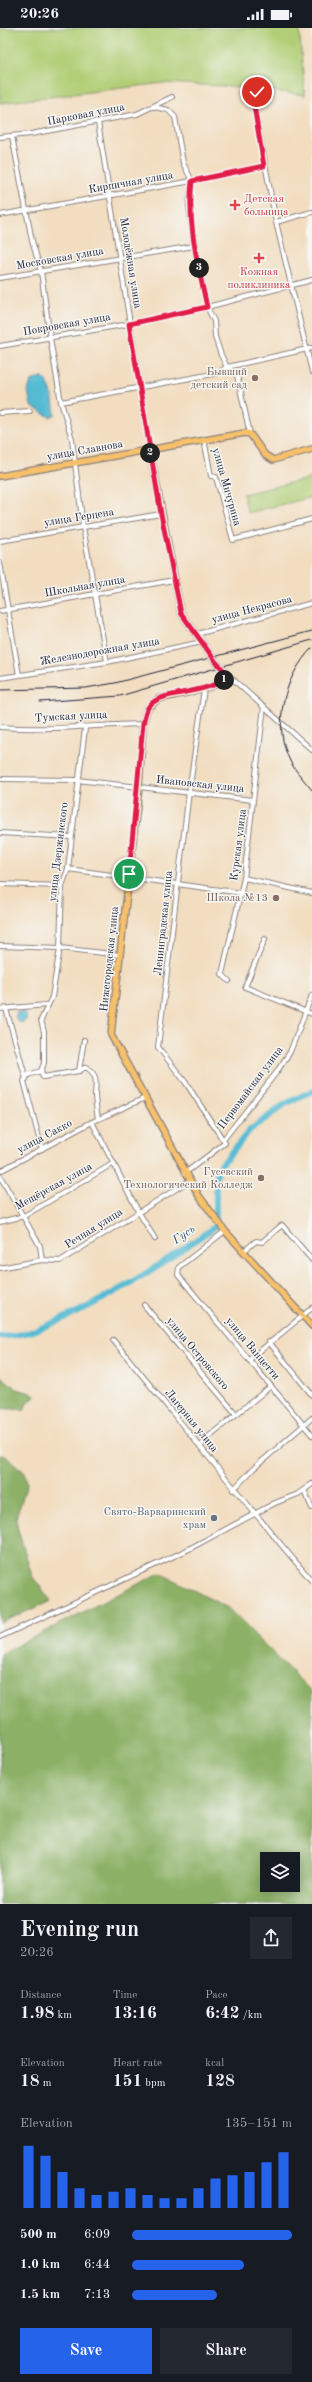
<!DOCTYPE html>
<html lang="en">
<head>
<meta charset="utf-8">
<style>
  :root { --surface:#171b24; --page:#242831; --text:#f1f3f6; --muted:#9ea1a6; --accent:#2563eb }
  body { margin:0; font-family:"Old Standard TT",serif; background:var(--page); color:var(--text); height:100vh; display:flex; flex-direction:column; font-size:15px; white-space:nowrap }
  * { box-sizing:border-box; margin:0 }
  p { font-size:13px; color:var(--muted) }
  .icon { flex:none; width:22px; height:22px; fill:none; stroke:currentColor; stroke-width:2; stroke-linecap:round; stroke-linejoin:round }
  .map { position:relative; height:1876px; overflow:hidden }
  .sheet { display:flex; flex-direction:column; background:var(--surface); flex:1 }
  .sheet>* { flex:none }
  .buttons { position:absolute; left:260px; top:1824px; display:grid; gap:8px }
  .buttons a { display:grid; place-items:center; width:40px; height:40px; border-radius:0px; background:var(--surface); box-shadow:0 2px 10px #0003; font-size:20px }
  .pin { position:absolute; display:grid; place-items:center; width:34px; height:34px; color:#fff; margin:-17px; border:2px solid #fff; border-radius:50%; box-shadow:0 1px 4px #0007 }
  .km { position:absolute; width:20px; height:20px; margin:-10px; border-radius:50%; background:#222; color:#fff; font-size:11px; line-height:20px; text-align:center }
  .round { display:grid; place-items:center; flex:none; width:42px; height:42px; border-radius:0px; background:var(--page) }
  .headline { display:flex; align-items:center; justify-content:space-between; height:68px; padding:0 20px }
  h1 { font-size:22px; font-weight:600; line-height:30px }
  .metrics { display:grid; grid-template-columns:repeat(3,1fr); gap:6px; height:68px; padding:4px 20px }
  .metrics div { display:grid; align-content:center }
  .metrics b { font-size:17px; font-weight:600 }
  .metrics small { font-size:11px; font-weight:400 }
  .metrics p { font-size:11px }
  .chart { height:112px; padding:8px 20px }
  .chart p { display:flex; justify-content:space-between }
  .chart svg { width:100%; height:72px; margin-top:4px; stroke:var(--accent); stroke-width:6 }
  .action { display:flex; gap:8px; margin-top:auto; padding:8px 20px }
  .action a { flex:1; height:46px; border-radius:0px; background:var(--accent); color:#fff; font-size:16px; font-weight:600; line-height:46px; text-align:center }
  .action a+a { background:var(--page); color:var(--text) }
  ul { padding:0 20px; list-style:none; font-size:13px }
  li { display:grid; grid-template-columns:64px 48px 1fr; align-items:center; height:30px }
  li i { height:10px; border-radius:5px; background:var(--accent) }
  .status { display:flex; justify-content:space-between; align-items:center; height:28px; padding:0 20px; background:var(--surface); direction:ltr }
  .status svg { height:11px; fill:currentColor }
  .map>svg:first-child { display:block }
  .green { fill:#b0ce75; stroke:#697858 }
  .forest { fill:#8cb166; stroke:#576a50; fill-rule:evenodd }
  .water { fill:#55bbd3; stroke:#3c6e87 }
  .lines { fill:none; stroke-linecap:round; stroke-linejoin:round }
  .river { stroke:#55bbd3; stroke-width:6 }
  .minor-casing { stroke:#8a807e; stroke-width:6 }
  .major-casing { stroke:#8a807e; stroke-width:8 }
  .minor { stroke:#fff; stroke-width:4 }
  .major { stroke:#f7c06b; stroke-width:5.5 }
  .rail { stroke:#22223b; stroke-width:1 }
  .route-casing { stroke:#fff; stroke-width:8 }
  .route { stroke:#e11d48; stroke-width:5 }
  .health-dot { fill:#e0444e; stroke:#f6f6f2; stroke-width:1.5 }
  .education-dot { fill:#8d6e63; stroke:#f6f6f2; stroke-width:1.5 }
  .worship-dot { fill:#6b7280; stroke:#f6f6f2; stroke-width:1.5 }
  .labels { text-anchor:middle; dominant-baseline:central; stroke-width:3; stroke-linejoin:round; paint-order:stroke }
  .street-label { font-size:11px; fill:#22223b; stroke:#f6f6f2 }
  .health-label { font-size:11px; fill:#be3a42; stroke:#f6f6f2; text-anchor:start }
  .education-label { font-size:11px; fill:#785e54; stroke:#f6f6f2; text-anchor:end }
  .worship-label { font-size:11px; fill:#5b616d; stroke:#f6f6f2; text-anchor:end }
  .water-label { font-size:12px; font-style:italic; fill:#345870; stroke:#f6f6f2 }
</style>
</head>
<body>
<div class="status"><b>20:26</b><svg viewBox="0 0 49 12"><path d="M0 12V9h3v3zM5 12V6h3v6zM10 12V3h3v9zM15 12V0h3v12zM26 1h20v11H26zM47 4h2v5h-2z"/></svg></div>
<div class="map">
<svg width="312" height="1876" viewBox="0 0 312 1876">
  <rect width="100%" height="100%" fill="#f6f6f2"/>
  <filter id="ink" filterUnits="userSpaceOnUse"><feTurbulence type="fractalNoise" baseFrequency=".025" numOctaves="2"/><feDisplacementMap in="SourceGraphic" scale="8" xChannelSelector="R" yChannelSelector="G"/><feConvolveMatrix kernelMatrix="1 2 1 2 8 2 1 2 1" color-interpolation-filters="sRGB"/></filter>
  <filter id="wash" filterUnits="userSpaceOnUse"><feTurbulence type="fractalNoise" baseFrequency=".012" numOctaves="4" result="noise"/><feDisplacementMap in="SourceGraphic" scale="16" xChannelSelector="R" yChannelSelector="G"/><feGaussianBlur stdDeviation="0.9" result="paint"/><feColorMatrix in="noise" values="0 0 0 0 0 0 0 0 0 0 0 0 0 0 0 0 0 1.4 0 .05"/><feComposite in="paint" operator="in"/></filter>
  <g filter="url(#wash)">
    <rect width="100%" height="100%" fill="#f2ddc0"/>
    <!-- green -->
    <g class="green">
      <path d="M0,0H299L305,67L240,59L163,55L0,75Z"/>
      <path d="M312,450V469L248,485L243,466Z"/>
    </g>
    <!-- forest -->
    <g class="forest">
      <path d="M0,1348L17,1361L34,1366L35,1369L27,1375L24,1382L0,1380Z"/>
      <path d="M0,1427L7,1429L25,1445L27,1456L16,1490L18,1502L32,1548L51,1573L0,1595Z"/>
      <path d="M160,1545L228,1580L312,1664V1876H0V1626ZM267,1831H293V1857H267Z"/>
    </g>
    <!-- water -->
    <g class="water">
      <path d="M42,349C53,358 53,373 55,387L50,389L31,378L28,363L31,353Z"/>
      <circle cx="21" cy="989" r="5.5"/>
    </g>
    <g class="lines">
      <!-- river -->
      <path class="river" d="M0,1309C10,1308 21,1307 30,1304C97,1280 158,1239 216,1198V1149L221,1137L250,1102L285,1076L312,1063"/>
    </g>
  </g>
  <g filter="url(#ink)">
    <g class="lines">
      <!-- minor casing -->
      <g class="minor-casing">
        <g id="minor">
          <path d="M257,63L253,72L276,194L312,344"/>
          <path d="M154,79L168,82L175,89L183,135L192,153L189,177L194,218L207,279L214,293L215,309L221,327L227,339L237,347L250,406"/>
          <path d="M98,94L150,422"/>
          <path d="M12,108L32,213L41,243L50,310L61,374L72,411L83,499L107,634"/>
          <path d="M0,109L31,106L137,86L172,69"/>
          <path d="M0,187L192,153L264,138"/>
          <path d="M276,194L312,184"/>
          <path d="M0,250L194,218"/>
          <path d="M0,318L129,296L207,279L312,252"/>
          <path d="M61,374L218,345L227,339L312,320"/>
          <path d="M0,385L30,383"/>
          <path d="M204,411L211,448L216,449L233,512L312,491"/>
          <path d="M0,513L161,486"/>
          <path d="M0,535L19,647"/>
          <path d="M0,583L174,552"/>
          <path d="M197,606L312,575"/>
          <path d="M229,648L312,722"/>
          <path d="M0,650L107,634L202,614"/>
          <path d="M204,661L189,764L158,1019L186,1055L223,1112"/>
          <path d="M0,699C48,703 95,697 143,696"/>
          <path d="M0,751L77,752L253,772"/>
          <path d="M0,805L71,809"/>
          <path d="M68,841L242,865"/>
          <path d="M244,850L312,865"/>
          <path d="M0,856L62,858"/>
          <path d="M265,911L245,959L312,986"/>
          <path d="M0,918L60,920L120,927"/>
          <path d="M229,953L222,946L244,850L264,678"/>
          <path d="M0,981L47,977"/>
          <path d="M6,981L26,1051"/>
          <path d="M41,1043L43,1049L79,1043L86,1039C98,1047 96,1053 95,1066C95,1074 97,1083 98,1091"/>
          <path d="M79,1043L84,1012"/>
          <path d="M92,1094L138,1183L155,1211"/>
          <path d="M42,1121L24,1053L28,1047L41,1043L44,1035V1004L41,992L52,969L60,920L62,858L68,841L85,700"/>
          <path d="M0,1143L92,1094L145,1070"/>
          <path d="M185,1145L225,1115L223,1112L276,1045L290,1024L312,967"/>
          <path d="M0,1148L40,1218L42,1232"/>
          <path d="M0,1194L24,1188L114,1135"/>
          <path d="M225,1203L179,1239L178,1247L312,1407"/>
          <path d="M244,1223L256,1213L262,1214L282,1197L312,1232"/>
          <path d="M0,1240L42,1232L60,1233L189,1153"/>
          <path d="M144,1277L236,1386"/>
          <path d="M113,1312C179,1392 244,1474 312,1553"/>
          <path d="M269,1314L312,1367"/>
          <path d="M249,1332L312,1280"/>
          <path d="M201,1418L208,1409L271,1358"/>
          <path d="M233,1462L253,1441L312,1390"/>
          <path d="M304,1462L312,1480"/>
          <path d="M0,1609L185,1523L275,1475L298,1466L312,1456"/>
        </g>
      </g>
      <!-- major casing -->
      <g class="major-casing">
        <g id="major">
          <path d="M150,422L181,585L216,634L229,648L220,655L204,661L158,671L147,681L143,696L139,759L111,1007L199,1168L225,1203L312,1298"/>
          <path d="M0,448L245,405L250,406L265,427L273,432L312,421"/>
        </g>
      </g>
      <!-- minor -->
      <use href="#minor" class="minor"/>
      <!-- major -->
      <use href="#major" class="major"/>
      <!-- rail -->
      <g class="rail">
        <path d="M312,620C284,649 271,697 291,735C297,745 305,753 312,762"/>
        <path d="M0,662L86,660L115,655L312,603"/>
        <path d="M40,674L120,668L312,612"/>
      </g>
    </g>
  </g>
  <g class="lines" filter="url(#ink)">
    <!-- route casing -->
    <g class="route-casing">
      <path id="route" d="M129,846L143,696C145,689 145,681 151,676C165,662 207,667 229,648L216,634L181,585L161,486L129,296L207,279C198,237 187,196 192,153L264,138L253,72L257,64"/>
    </g>
    <!-- route -->
    <use href="#route" class="route"/>
  </g>
  <!-- markers -->
  <g class="health-dot">
    <path d="M233 171h4v4h4v4h-4v4h-4v-4h-4v-4h4z"/>
    <path d="M257 224h4v4h4v4h-4v4h-4v-4h-4v-4h4z"/>
  </g>
  <g class="education-dot">
    <circle cx="255" cy="350" r="4"/>
    <circle cx="276" cy="870" r="4"/>
    <circle cx="261" cy="1150" r="4"/>
  </g>
  <circle class="worship-dot" cx="214" cy="1490" r="4"/>
  <g class="labels">
    <!-- street labels -->
    <g class="street-label">
      <text transform="translate(86 87) rotate(-11)">Парковая улица</text>
      <text transform="translate(131 155) rotate(-10)">Кирпичная улица</text>
      <text transform="translate(60 231) rotate(-10)">Московская улица</text>
      <text transform="translate(130 235) rotate(81)">Молодёжная улица</text>
      <text transform="translate(67 297) rotate(-10)">Покровская улица</text>
      <text transform="translate(85 423) rotate(-10)">улица Славнова</text>
      <text transform="translate(226 459) rotate(74)">улица Мичурина</text>
      <text transform="translate(79 490) rotate(-9)">улица Герцена</text>
      <text transform="translate(85 559) rotate(-10)">Школьная улица</text>
      <text transform="translate(252 582) rotate(-15)">улица Некрасова</text>
      <text transform="translate(100 624) rotate(-10)">Железнодорожная улица</text>
      <text transform="translate(71 689) rotate(-3)">Тумская улица</text>
      <text transform="translate(200 757) rotate(6)">Ивановская улица</text>
      <text transform="translate(239 817) rotate(-83)">Курская улица</text>
      <text transform="translate(59 824) rotate(-83)">улица Дзержинского</text>
      <text transform="translate(164 895) rotate(-84)">Ленинградская улица</text>
      <text transform="translate(110 931) rotate(-84)">Нижегородская улица</text>
      <text transform="translate(251 1060) rotate(-53)">Первомайская улица</text>
      <text transform="translate(45 1109) rotate(-28)">улица Сакко</text>
      <text transform="translate(54 1159) rotate(-29)">Мещёрская улица</text>
      <text transform="translate(94 1201) rotate(-32)">Речная улица</text>
      <text transform="translate(252 1321) rotate(50)">улица Ванцетти</text>
      <text transform="translate(197 1326) rotate(50)">улица Островского</text>
      <text transform="translate(191 1393) rotate(51)">Лагерная улица</text>
    </g>
    <!-- health labels -->
    <g class="health-label">
      <text x="244" y="171">Детская<tspan x="244" dy="13">больница</tspan></text>
      <text x="259" y="244" text-anchor="middle">Кожная<tspan x="259" dy="13">поликлиника</tspan></text>
    </g>
    <!-- education labels -->
    <g class="education-label">
      <text x="247" y="344">Бывший<tspan x="247" dy="13">детский сад</tspan></text>
      <text x="268" y="870">Школа №13</text>
      <text x="253" y="1144">Гусевский<tspan x="253" dy="13">Технологический Колледж</tspan></text>
    </g>
    <!-- worship labels -->
    <g class="worship-label">
      <text x="206" y="1484">Свято-Варваринский<tspan x="206" dy="13">храм</tspan></text>
    </g>
    <!-- water labels -->
    <g class="water-label">
      <text transform="translate(184 1207) rotate(-35)">Гусь</text>
    </g>
  </g>
</svg>
<div class="buttons">
<a><svg class="icon" aria-label="layers" viewBox="0 0 24 24"><path d="M12 4l9 5-9 5-9-5zM3 14l9 5 9-5"/></svg></a>
</div>
<div class="pin" style="left:129px;top:846px;background:#1e9e55"><svg class="icon" aria-label="arrive" viewBox="0 0 24 24"><path d="M6 21V4h12l-3 4 3 4H6"/></svg></div>
<div class="pin" style="left:257px;top:64px;background:#d93025"><svg class="icon" aria-label="check" viewBox="0 0 24 24"><path d="M5 12l5 5 9-10"/></svg></div>
<b class="km" style="left:224px;top:652px">1</b>
<b class="km" style="left:150px;top:425px">2</b>
<b class="km" style="left:199px;top:240px">3</b>
</div>
<section class="sheet">
<div class="headline"><div><h1>Evening run</h1><p>20:26</p></div><a class="round"><svg class="icon" aria-label="share" viewBox="0 0 24 24"><path d="M12 15V3M7 8l5-5 5 5M5 13v7h14v-7"/></svg></a></div>
<div class="metrics">
<div><p>Distance</p><b>1.98<small> km</small></b></div>
<div><p>Time</p><b>13:16</b></div>
<div><p>Pace</p><b>6:42<small> /km</small></b></div>
</div>
<div class="metrics">
<div><p>Elevation</p><b>18<small> m</small></b></div>
<div><p>Heart rate</p><b>151<small> bpm</small></b></div>
<div><p>kcal</p><b>128</b></div>
</div>
<div class="chart"><p><span>Elevation</span>135–151 m</p>
<svg viewBox="0 0 160 44" preserveAspectRatio="none"><path d="M5 44V6M15 44V12M25 44V22M35 44V32M45 44V36M55 44V34M65 44V32M75 44V36M85 44V38M95 44V38M105 44V32M115 44V26M125 44V24M135 44V22M145 44V16M155 44V10"/></svg>
</div>
<ul>
<li><b>500 m</b>6:09<i style="width:100%"></i></li>
<li><b>1.0 km</b>6:44<i style="width:70%"></i></li>
<li><b>1.5 km</b>7:13<i style="width:53%"></i></li>
</ul>
<div class="action"><a>Save</a><a>Share</a></div>
</section>
</body>
</html>
